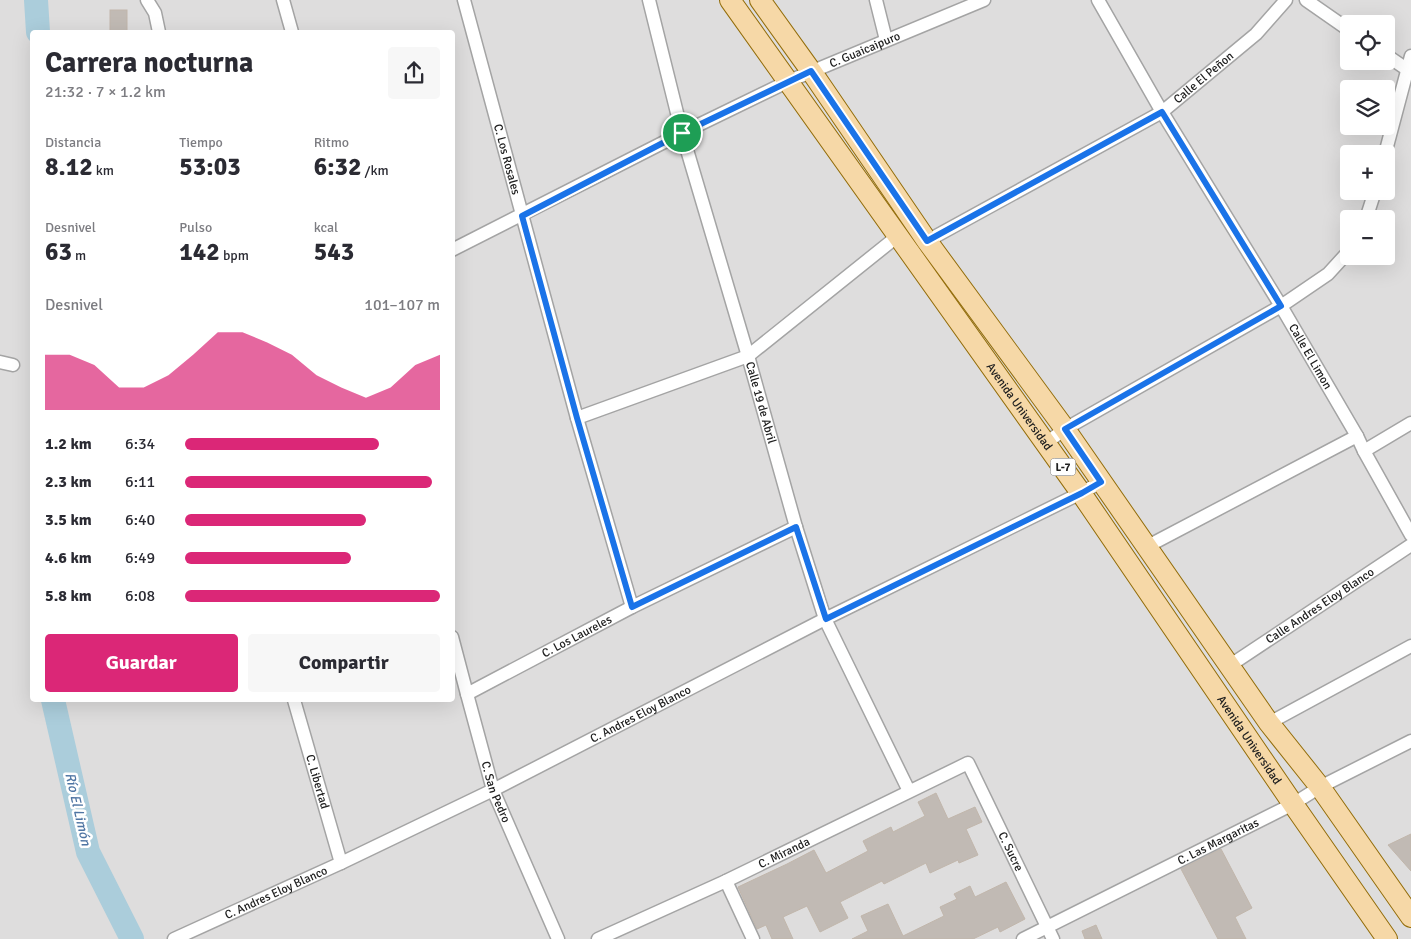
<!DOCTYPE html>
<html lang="es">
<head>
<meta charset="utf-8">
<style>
  :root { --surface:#fff; --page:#f7f7f7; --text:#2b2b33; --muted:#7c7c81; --accent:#db2777 }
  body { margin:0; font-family:Signika,sans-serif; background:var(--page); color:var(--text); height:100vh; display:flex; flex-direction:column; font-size:19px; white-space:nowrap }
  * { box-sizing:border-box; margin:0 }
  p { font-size:16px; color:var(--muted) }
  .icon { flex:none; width:28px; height:28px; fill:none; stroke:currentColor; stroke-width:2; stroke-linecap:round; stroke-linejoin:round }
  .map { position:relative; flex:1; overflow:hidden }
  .details { position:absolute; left:30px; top:30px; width:425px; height:672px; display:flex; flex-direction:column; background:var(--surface); border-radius:5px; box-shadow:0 5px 20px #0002 }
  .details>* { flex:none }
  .fabs { position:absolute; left:1340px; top:15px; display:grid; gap:10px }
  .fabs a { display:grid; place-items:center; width:55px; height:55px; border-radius:5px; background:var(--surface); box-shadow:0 5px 20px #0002; font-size:25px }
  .pin { position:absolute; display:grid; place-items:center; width:42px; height:42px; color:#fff; margin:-21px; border:2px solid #fff; border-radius:50%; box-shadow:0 1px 5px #0007 }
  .round { display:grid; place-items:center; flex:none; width:52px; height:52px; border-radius:5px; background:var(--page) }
  .overview { display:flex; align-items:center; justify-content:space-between; height:85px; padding:0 15px }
  h1 { font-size:28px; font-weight:800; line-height:38px }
  .stats { display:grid; grid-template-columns:repeat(3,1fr); gap:8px; height:85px; padding:5px 15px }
  .stats div { display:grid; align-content:center }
  .stats b { font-size:25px; font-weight:800 }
  .stats small { font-size:14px; font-weight:400 }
  .stats p { font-size:14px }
  .chart { height:140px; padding:10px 15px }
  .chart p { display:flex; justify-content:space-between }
  .chart svg { width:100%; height:90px; margin-top:5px; fill:var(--accent); opacity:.7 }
  .cta { display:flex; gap:10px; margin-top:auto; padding:10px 15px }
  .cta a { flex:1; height:58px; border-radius:5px; background:var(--accent); color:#fff; font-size:20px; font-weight:800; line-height:58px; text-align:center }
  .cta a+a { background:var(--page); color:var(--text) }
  ul { padding:0 15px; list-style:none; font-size:16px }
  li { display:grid; grid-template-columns:80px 60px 1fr; align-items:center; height:38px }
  li i { height:12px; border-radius:6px; background:var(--accent) }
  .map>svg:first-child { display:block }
  .residential { fill:#dedddd; fill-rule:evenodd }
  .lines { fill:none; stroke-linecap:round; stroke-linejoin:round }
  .river { stroke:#abcddb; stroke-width:24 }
  .building { fill:#c1bab4; stroke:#c1b6ab }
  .street-casing { stroke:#a4a4a4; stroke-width:15 }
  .primary-casing { stroke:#936d0a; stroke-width:22 }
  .street { stroke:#fff; stroke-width:12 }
  .primary { stroke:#f6d8a7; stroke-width:20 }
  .route-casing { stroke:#fff; stroke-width:10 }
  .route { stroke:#1a73e8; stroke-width:6 }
  .labels { text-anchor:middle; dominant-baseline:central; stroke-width:5; stroke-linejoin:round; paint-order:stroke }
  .shield { fill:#fff; stroke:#636363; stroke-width:1 }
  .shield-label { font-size:11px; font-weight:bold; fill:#202020 }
  .street-label { font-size:12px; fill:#202020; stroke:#fff }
  .water-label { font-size:14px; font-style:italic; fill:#4f75a3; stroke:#fff }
</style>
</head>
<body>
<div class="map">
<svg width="1411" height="939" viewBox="0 0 1411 939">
  <rect width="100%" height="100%" fill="#f0eee8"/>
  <!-- residential -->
  <path class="residential" d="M0,0H1411V939H0ZM1349,24H1386V61H1349ZM32,32H452V700H32ZM1349,89H1386V126H1349ZM1349,154H1386V191H1349ZM1349,219H1386V256H1349Z"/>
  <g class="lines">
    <!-- river -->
    <g class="river">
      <path d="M36,0L38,32"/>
      <path d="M53,700L88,852L132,939"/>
    </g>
  </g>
  <!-- building -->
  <g class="building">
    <rect x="110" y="10" width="17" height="22"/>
    <path d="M936,793L948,819L975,807L982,822L966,829L978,855L959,863L958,860L930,873L926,863L884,884L882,881L840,902L848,918L820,932L807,906L783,917L793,939H772L766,925L757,929L738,887L787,864L814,850L826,873L868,851L863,841L891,827L893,832L925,816L918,802Z"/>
    <path d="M1411,834V871L1388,845Z"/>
    <path d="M1221,849L1252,908L1235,917L1246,939H1218L1181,869Z"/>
    <path d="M1006,882L1025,919L1000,932L998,927L973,939H852L868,931L861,916L888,904L903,936L944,916L940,907L957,899L954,894L970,886L975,897Z"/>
    <path d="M1096,925L1102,939H1085L1082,931Z"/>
  </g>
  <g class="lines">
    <!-- street casing -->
    <g class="street-casing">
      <g id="street">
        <path d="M147,0L155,13L159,32"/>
        <path d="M283,0L292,32"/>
        <path id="s1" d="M464,0L577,418L632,607"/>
        <path id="s2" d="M649,0L682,133L748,356L796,527L825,619L909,791"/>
        <path d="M876,0L886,40"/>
        <path id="s3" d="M1098,0L1162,112L1281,306L1357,436L1364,451L1411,535"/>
        <path d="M1306,0L1349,30"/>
        <path d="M1386,55L1411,72"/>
        <path d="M1385,154L1411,56"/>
        <path d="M1366,219L1375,191"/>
        <path id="s4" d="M927,241L1162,112L1256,34L1286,0"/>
        <path id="s5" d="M452,250L682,133L789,81L984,0"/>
        <path d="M0,362L13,365"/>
        <path d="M577,418L748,356L899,235"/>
        <path d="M1046,443L1065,429L1281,306L1328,274L1349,251"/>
        <path d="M1364,451L1411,423"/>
        <path d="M1146,547L1357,436"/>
        <path id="s6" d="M452,637L467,694L493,790L558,939"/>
        <path id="s7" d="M1229,666L1411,545"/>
        <path id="s8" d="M467,694L632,607L796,527"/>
        <path id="s9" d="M294,700L341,863"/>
        <path d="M1269,723L1411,646"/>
        <path d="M726,881L753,939"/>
        <path id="s10" d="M174,939L341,863L493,790L825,619L1081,493L1101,482"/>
        <path id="s11" d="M598,939L726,881L968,763L1053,939"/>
        <path id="s12" d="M1023,939L1293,804L1320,787L1411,741"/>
      </g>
    </g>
    <!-- primary casing -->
    <g class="primary-casing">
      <g id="primary">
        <path id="s13" d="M730,0L1081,493L1293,804L1387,939"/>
        <path d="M760,0L811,71L927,241L1065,429L1269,723L1320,787L1411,917"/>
      </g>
    </g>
    <!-- street -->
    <use href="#street" class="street"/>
    <!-- primary -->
    <use href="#primary" class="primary"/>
  </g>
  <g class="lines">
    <!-- route casing -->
    <g class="route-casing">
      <path id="route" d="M811,71L927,241L1162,112L1281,306L1065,429L1101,482L1082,493L826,619L796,527L632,607L577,418L522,216L682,133Z"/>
    </g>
    <!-- route -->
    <use href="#route" class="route"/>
  </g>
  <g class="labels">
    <!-- shield labels -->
    <rect class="shield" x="1050.5" y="458.5" width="25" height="17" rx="4"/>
    <g class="shield-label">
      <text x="1063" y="467">L-7</text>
    </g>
    <!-- street labels -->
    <g class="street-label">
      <text stroke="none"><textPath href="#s5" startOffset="459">C. Guaicaipuro</textPath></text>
      <text stroke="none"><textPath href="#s4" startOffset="322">Calle El Peñon</textPath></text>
      <text stroke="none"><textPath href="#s1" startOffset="165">C. Los Rosales</textPath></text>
      <text stroke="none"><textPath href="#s3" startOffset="415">Calle El Limon</textPath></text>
      <text stroke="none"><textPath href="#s2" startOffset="418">Calle 19 de Abril</textPath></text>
      <text stroke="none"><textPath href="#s13" startOffset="499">Avenida Universidad</textPath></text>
      <text stroke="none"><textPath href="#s7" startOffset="109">Calle Andres Eloy Blanco</textPath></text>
      <text stroke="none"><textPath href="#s8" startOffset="124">C. Los Laureles</textPath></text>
      <text stroke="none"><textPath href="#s10" startOffset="518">C. Andres Eloy Blanco</textPath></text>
      <text stroke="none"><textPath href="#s13" startOffset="904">Avenida Universidad</textPath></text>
      <text stroke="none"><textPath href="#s9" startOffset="85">C. Libertad</textPath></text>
      <text stroke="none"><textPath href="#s6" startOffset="161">C. San Pedro</textPath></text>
      <text stroke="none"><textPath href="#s12" startOffset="218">C. Las Margaritas</textPath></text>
      <text stroke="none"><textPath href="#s11" startOffset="508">C. Sucre</textPath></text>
      <text stroke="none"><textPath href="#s11" startOffset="205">C. Miranda</textPath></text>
      <text stroke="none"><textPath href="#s10" startOffset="112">C. Andres Eloy Blanco</textPath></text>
    </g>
    <!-- water labels -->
    <g class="water-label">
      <text transform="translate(78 809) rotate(77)">Río El Limón</text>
    </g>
  </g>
</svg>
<div class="fabs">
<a><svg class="icon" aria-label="locate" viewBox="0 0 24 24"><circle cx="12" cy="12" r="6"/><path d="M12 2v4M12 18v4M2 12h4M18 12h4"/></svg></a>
<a><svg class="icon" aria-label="layers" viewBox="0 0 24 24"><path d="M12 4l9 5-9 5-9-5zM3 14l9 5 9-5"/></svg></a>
<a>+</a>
<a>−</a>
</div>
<div class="pin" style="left:682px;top:133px;background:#1e9e55"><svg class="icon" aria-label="arrive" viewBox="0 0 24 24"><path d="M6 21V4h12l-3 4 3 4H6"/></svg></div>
<section class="details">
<div class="overview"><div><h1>Carrera nocturna</h1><p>21:32 · 7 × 1.2 km</p></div><a class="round"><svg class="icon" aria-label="share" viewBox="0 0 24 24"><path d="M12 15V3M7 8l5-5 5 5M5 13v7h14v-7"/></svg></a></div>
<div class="stats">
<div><p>Distancia</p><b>8.12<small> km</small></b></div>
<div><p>Tiempo</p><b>53:03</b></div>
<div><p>Ritmo</p><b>6:32<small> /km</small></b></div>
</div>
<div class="stats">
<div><p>Desnivel</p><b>63<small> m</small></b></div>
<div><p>Pulso</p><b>142<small> bpm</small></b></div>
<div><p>kcal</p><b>543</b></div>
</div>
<div class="chart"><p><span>Desnivel</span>101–107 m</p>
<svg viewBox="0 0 160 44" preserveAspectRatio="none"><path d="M0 44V17L10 17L20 22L30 33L40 33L50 27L60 17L70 6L80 6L90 11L100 17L110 27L120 33L130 38L140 33L150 22L160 17V44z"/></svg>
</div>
<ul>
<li><b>1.2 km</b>6:34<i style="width:76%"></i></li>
<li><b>2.3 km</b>6:11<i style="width:97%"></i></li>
<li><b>3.5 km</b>6:40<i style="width:71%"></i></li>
<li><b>4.6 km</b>6:49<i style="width:65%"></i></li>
<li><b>5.8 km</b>6:08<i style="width:100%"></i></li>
</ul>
<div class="cta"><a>Guardar</a><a>Compartir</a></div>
</section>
</div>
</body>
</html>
